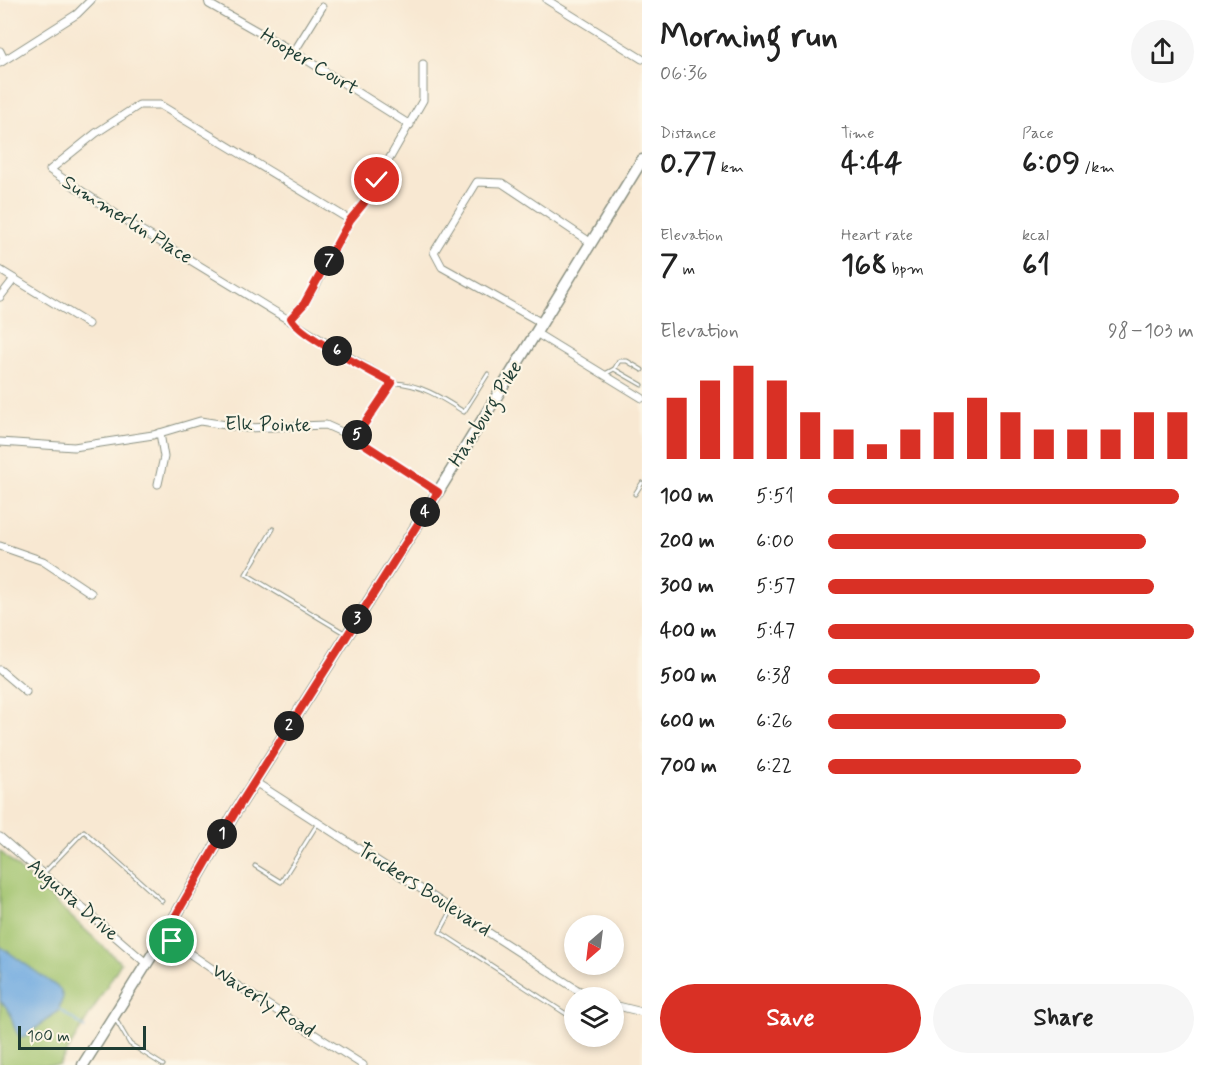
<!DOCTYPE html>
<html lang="en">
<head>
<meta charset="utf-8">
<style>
  :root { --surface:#fff; --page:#f6f6f6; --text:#222; --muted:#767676; --accent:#d93025 }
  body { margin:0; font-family:Mynerve,sans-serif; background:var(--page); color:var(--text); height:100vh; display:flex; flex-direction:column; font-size:22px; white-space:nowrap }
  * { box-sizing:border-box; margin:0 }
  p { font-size:20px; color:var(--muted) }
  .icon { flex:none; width:33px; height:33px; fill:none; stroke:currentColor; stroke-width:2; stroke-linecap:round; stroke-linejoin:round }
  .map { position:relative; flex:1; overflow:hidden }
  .details { display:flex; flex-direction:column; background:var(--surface); width:570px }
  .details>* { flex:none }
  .needle { width:39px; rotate:208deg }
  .tools { position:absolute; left:564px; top:915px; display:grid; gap:12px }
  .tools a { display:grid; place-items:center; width:60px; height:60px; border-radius:50%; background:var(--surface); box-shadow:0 3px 9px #0003; font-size:30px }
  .scale { position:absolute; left:18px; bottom:15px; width:128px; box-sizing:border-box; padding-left:6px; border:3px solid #1f3d34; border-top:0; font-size:16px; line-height:21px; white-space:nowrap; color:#1f3d34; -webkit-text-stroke:4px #fcf5e5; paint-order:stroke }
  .pin { position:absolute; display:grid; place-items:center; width:51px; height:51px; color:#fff; margin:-26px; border:3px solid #fff; border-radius:50%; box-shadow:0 2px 6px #0007 }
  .km { position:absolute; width:30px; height:30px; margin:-15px; border-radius:50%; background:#222; color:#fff; font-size:16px; line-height:30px; text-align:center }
  .round { display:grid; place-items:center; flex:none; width:63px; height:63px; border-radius:32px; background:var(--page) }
  .summary { display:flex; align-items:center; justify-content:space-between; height:102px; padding:0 18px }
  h1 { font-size:33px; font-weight:700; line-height:45px }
  .figures { display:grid; grid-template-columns:repeat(3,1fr); gap:9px; height:102px; padding:6px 18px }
  .figures div { display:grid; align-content:center }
  .figures b { font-size:30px; font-weight:700 }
  .figures small { font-size:16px; font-weight:400 }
  .figures p { font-size:16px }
  .chart { height:168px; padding:12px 18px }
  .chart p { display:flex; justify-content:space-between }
  .chart svg { width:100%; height:108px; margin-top:6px; stroke:var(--accent); stroke-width:6 }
  .button { display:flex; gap:12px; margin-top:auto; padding:12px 18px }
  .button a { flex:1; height:69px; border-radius:36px; background:var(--accent); color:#fff; font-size:24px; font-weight:700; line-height:69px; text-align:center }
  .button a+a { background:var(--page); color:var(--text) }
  ul { padding:0 18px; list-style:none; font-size:20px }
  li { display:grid; grid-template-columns:96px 72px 1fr; align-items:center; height:45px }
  li i { height:15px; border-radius:8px; background:var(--accent) }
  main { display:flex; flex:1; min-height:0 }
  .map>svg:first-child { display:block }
  .green { fill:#a0c36d; stroke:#608050; stroke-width:1.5 }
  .water { fill:#71aae0; stroke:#48748a; stroke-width:1.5 }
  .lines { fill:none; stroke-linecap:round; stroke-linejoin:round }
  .stream { stroke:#71aae0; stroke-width:2 }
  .lane-casing { stroke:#8c9283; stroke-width:5 }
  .street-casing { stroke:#8c9283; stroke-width:9 }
  .primary-casing { stroke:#8c9283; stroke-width:13 }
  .lane { stroke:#fff; stroke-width:3 }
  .street { stroke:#fff; stroke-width:7 }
  .primary { stroke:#fff; stroke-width:10 }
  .route-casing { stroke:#fff; stroke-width:12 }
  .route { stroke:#d93025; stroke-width:8 }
  .labels { text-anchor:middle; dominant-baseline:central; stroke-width:4.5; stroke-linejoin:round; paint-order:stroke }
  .street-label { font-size:20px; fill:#1f3d34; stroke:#fcf5e5 }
</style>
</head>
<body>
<main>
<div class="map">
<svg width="642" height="1065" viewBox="0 0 642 1065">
  <rect width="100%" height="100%" fill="#fcf5e5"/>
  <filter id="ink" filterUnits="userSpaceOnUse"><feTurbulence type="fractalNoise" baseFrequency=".0167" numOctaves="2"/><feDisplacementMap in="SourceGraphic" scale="12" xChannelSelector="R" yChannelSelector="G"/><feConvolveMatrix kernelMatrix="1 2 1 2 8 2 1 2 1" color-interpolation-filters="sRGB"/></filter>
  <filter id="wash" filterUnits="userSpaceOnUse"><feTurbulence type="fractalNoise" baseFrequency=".008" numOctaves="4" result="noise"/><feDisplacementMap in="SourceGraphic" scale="24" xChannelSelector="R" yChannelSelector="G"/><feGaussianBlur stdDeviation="1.35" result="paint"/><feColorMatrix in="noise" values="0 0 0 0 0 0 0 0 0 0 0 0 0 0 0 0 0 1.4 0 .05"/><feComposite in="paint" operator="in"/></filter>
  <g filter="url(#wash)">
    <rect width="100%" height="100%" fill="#f8e8d2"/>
    <!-- green -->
    <path class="green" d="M0,851L121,963L59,1065H0Z"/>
    <!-- water -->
    <path class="water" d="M0,946L60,989L63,997L58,1011L26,1036L20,1037C8,1023 17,1015 0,1001Z"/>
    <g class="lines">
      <!-- stream -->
      <path class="stream" d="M59,1009L85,1028"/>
    </g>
  </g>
  <g filter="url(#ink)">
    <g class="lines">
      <!-- lane casing -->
      <g class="lane-casing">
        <g id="lane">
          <path d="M615,368L619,361H627L642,370"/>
          <path d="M605,374L614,369L642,385"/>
          <path d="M394,383C421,384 442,398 464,412L488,374"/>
          <path d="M635,494L642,483"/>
          <path d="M273,529L246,574L346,634"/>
          <path d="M255,866L281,882L318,823"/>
          <path d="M43,874L84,831L162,901"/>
          <path d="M452,910L440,932L574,1019"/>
          <path d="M116,1020L130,1044L163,1065"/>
        </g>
      </g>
      <!-- street casing -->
      <g class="street-casing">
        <g id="street">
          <path d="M208,0L209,4L294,52L410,125"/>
          <path d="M547,0L642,59"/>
          <path d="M0,51L4,59"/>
          <path d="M294,52L322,7"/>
          <path d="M0,63L77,14L91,0"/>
          <path d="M350,220L160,105H139L96,133L50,170L131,224L392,383L355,438"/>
          <path d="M0,270L88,324"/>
          <path d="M0,297L14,279"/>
          <path d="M292,321L291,318L304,304L319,280L350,220L364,203L423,100V64"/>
          <path d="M542,323L442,267L434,252L477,182L502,183L590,242"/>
          <path d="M536,333L642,398"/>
          <path d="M0,442L74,447L153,435L200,421L246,428L326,425L355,438L438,492"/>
          <path d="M158,484L164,457L160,433"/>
          <path d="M0,546L43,561L91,593"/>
          <path d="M0,670L26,692"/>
          <path d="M255,782L576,989L593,998"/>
          <path d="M0,837L146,963"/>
          <path d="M164,936L230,981L363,1065"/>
          <path d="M614,1005L642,1012"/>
        </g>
      </g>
      <!-- primary casing -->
      <g class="primary-casing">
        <path id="primary" d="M83,1065L164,936L236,811L438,492L642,160"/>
      </g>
      <!-- lane -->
      <use href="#lane" class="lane"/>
      <!-- street -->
      <use href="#street" class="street"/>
      <!-- primary -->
      <use href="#primary" class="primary"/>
    </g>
  </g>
  <g class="lines" filter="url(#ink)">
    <!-- route casing -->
    <g class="route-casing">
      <path id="route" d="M172,941L164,936L236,811L438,492L355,438L392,383C372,371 299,336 291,318L304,304L350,220L364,203L377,180"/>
    </g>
    <!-- route -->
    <use href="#route" class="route"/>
  </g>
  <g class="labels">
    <!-- street labels -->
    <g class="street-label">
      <text transform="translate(309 62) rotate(31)">Hooper Court</text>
      <text transform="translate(127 220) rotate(32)">Summerlin Place</text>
      <text transform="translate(486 414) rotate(-58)">Hamburg Pike</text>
      <text transform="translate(268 425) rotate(1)">Elk Pointe</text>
      <text transform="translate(424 890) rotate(33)">Truckers Boulevard</text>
      <text transform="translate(73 900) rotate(41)">Augusta Drive</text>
      <text transform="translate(263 1001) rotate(33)">Waverly Road</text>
    </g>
  </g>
</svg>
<div class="tools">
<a><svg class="needle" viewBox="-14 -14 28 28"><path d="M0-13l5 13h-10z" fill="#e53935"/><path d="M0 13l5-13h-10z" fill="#767676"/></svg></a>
<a><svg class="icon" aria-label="layers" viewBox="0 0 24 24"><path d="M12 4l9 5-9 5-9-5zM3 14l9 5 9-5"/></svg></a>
</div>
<div class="scale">100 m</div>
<div class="pin" style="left:172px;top:941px;background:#1e9e55"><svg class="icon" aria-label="arrive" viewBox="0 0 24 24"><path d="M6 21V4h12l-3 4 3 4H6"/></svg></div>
<div class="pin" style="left:377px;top:180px;background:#d93025"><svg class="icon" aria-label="check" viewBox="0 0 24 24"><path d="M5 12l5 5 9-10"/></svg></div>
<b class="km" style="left:222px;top:834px">1</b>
<b class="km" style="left:289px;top:726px">2</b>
<b class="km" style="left:357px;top:619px">3</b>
<b class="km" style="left:425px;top:512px">4</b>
<b class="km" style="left:357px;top:435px">5</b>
<b class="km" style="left:337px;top:351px">6</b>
<b class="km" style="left:329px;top:261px">7</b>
</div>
<section class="details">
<div class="summary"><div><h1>Morning run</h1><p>06:36</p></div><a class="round"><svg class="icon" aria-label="share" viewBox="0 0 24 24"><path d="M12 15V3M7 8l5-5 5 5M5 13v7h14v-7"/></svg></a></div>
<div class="figures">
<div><p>Distance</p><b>0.77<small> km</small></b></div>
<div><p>Time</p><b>4:44</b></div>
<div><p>Pace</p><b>6:09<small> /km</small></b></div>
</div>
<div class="figures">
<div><p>Elevation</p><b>7<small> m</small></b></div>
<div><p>Heart rate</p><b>168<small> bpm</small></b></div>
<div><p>kcal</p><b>61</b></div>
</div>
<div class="chart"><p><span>Elevation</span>98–103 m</p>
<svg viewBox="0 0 160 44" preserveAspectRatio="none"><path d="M5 44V19M15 44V12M25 44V6M35 44V12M45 44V25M55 44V32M65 44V38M75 44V32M85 44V25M95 44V19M105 44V25M115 44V32M125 44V32M135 44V32M145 44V25M155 44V25"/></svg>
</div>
<ul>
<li><b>100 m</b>5:51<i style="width:96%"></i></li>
<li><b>200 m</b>6:00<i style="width:87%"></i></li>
<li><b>300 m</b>5:57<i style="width:89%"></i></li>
<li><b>400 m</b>5:47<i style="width:100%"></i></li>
<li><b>500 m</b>6:38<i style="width:58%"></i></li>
<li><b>600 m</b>6:26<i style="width:65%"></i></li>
<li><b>700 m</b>6:22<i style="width:69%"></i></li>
</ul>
<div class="button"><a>Save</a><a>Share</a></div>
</section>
</main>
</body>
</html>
